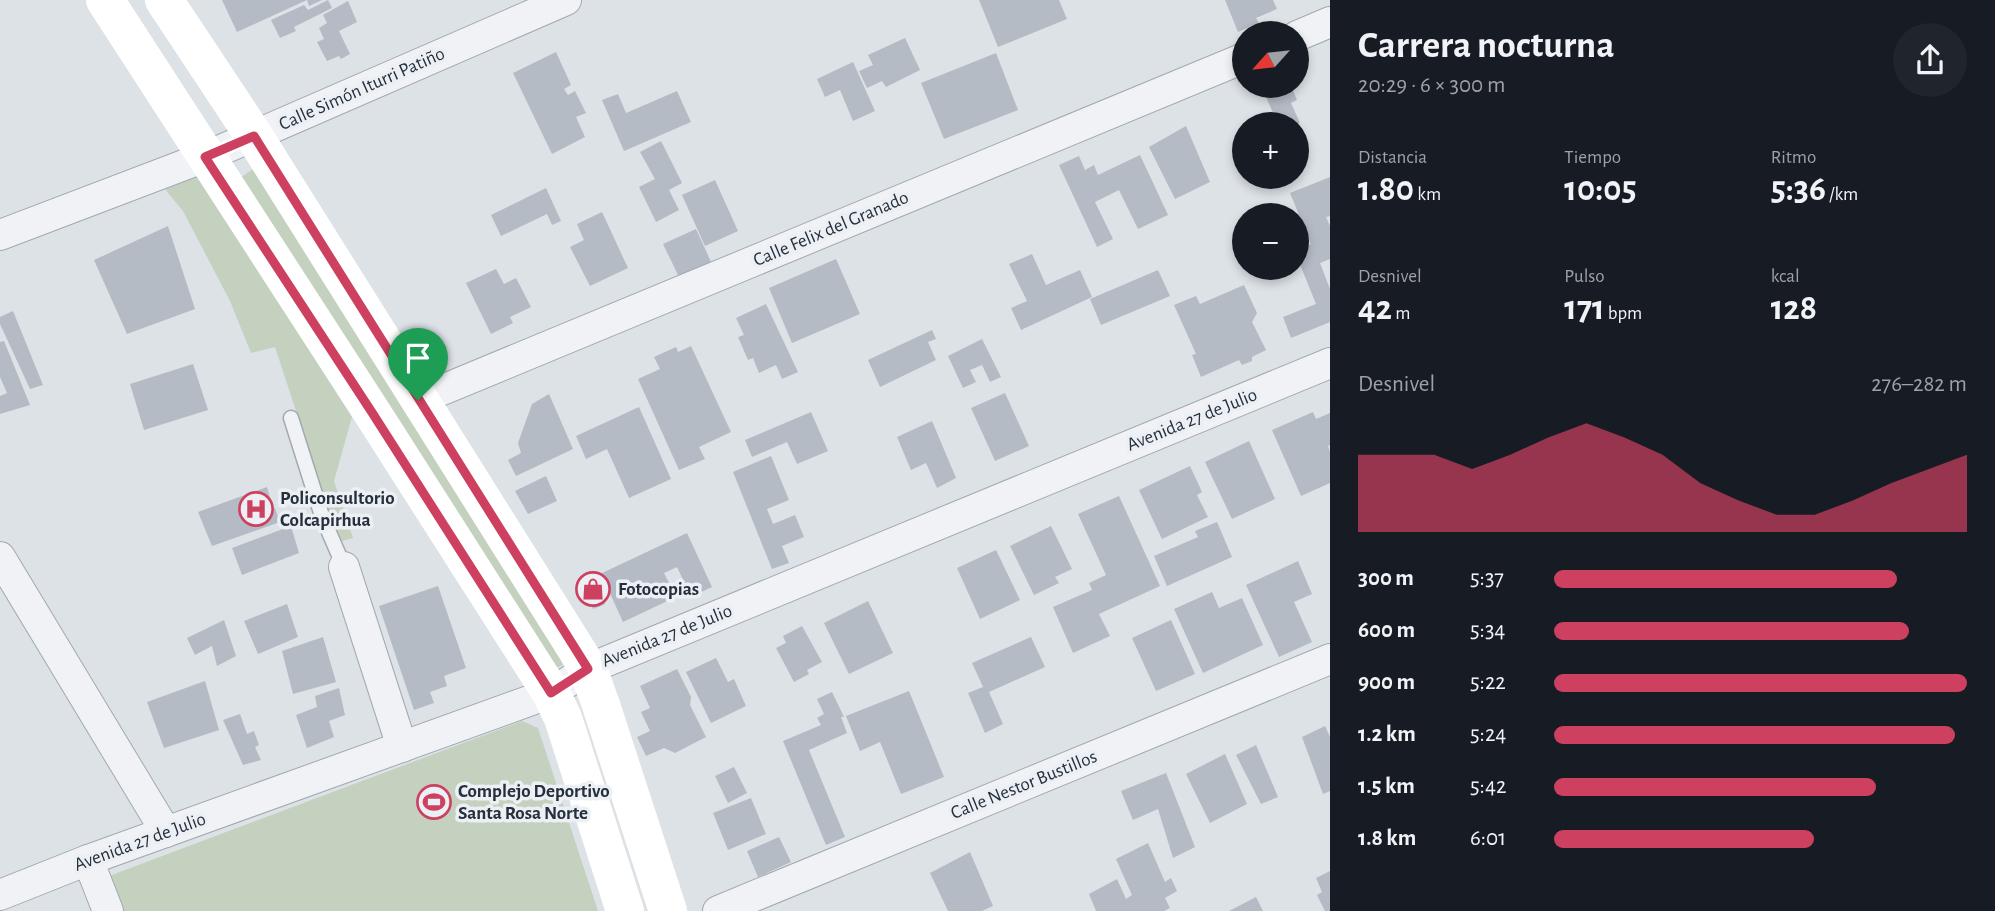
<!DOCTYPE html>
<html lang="es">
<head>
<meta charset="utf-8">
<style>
  :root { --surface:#171b24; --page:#20242c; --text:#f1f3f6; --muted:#9ea1a6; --accent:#ce4060 }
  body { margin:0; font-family:"Alegreya Sans",sans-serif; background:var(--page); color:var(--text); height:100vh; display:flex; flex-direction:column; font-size:26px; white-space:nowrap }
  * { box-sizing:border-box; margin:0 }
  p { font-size:23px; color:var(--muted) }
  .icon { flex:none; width:38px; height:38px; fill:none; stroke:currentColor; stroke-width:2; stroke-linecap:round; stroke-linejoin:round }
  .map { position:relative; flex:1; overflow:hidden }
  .sheet { display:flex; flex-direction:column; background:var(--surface); width:665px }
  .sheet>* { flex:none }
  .needle { width:46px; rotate:243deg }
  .buttons { position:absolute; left:1232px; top:21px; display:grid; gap:14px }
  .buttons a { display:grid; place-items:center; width:77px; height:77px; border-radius:50%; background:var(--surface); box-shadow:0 4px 10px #0003; font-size:35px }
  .pin { position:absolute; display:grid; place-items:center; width:60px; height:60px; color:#fff; margin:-72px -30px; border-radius:50% 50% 50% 0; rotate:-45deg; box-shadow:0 0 7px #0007 }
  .pin .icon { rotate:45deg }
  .round { display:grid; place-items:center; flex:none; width:74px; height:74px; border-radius:37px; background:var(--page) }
  .headline { display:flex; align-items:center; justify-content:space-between; height:119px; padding:0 28px }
  h1 { font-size:38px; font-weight:700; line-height:52px }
  .metrics { display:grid; grid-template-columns:repeat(3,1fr); gap:10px; height:119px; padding:7px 28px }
  .metrics div { display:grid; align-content:center }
  .metrics b { font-size:35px; font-weight:700 }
  .metrics small { font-size:19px; font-weight:400 }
  .metrics p { font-size:19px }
  .chart { height:196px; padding:14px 28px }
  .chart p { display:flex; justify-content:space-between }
  .chart svg { width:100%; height:126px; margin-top:7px; fill:var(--accent); opacity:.7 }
  ul { padding:0 28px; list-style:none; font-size:23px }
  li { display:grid; grid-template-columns:112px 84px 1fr; align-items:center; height:52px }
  li i { height:18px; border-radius:9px; background:var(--accent) }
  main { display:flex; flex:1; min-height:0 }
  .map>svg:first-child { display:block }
  .grass { fill:#c4d1be }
  .building { fill:#b4bbc4 }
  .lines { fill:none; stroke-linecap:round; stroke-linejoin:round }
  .lane-casing { stroke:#a2a9b1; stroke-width:17 }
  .street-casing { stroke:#a2a9b1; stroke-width:32 }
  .lane { stroke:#f0f2f5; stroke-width:14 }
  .street { stroke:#f0f2f5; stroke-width:30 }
  .secondary { stroke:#fff; stroke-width:38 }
  .route-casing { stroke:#fff; stroke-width:14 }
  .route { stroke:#ce4060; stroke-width:9 }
  .labels { text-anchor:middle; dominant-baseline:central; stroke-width:7; stroke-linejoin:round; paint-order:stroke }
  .street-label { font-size:19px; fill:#26303d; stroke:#ecf0f5 }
  .poi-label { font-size:19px; font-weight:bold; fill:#26303d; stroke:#ecf0f5; text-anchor:start }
</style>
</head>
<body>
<main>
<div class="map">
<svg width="1330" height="911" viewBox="0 0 1330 911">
  <rect width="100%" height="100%" fill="#dde2e7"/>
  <!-- grass -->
  <g class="grass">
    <path d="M253,169L566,663L553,670L240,178Z"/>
    <path d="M199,175L352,417L334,481L353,538L339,542L275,347L251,353L230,301L183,211L168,193L164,186Z"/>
    <path d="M522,721L538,728L598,911H115L109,876Z"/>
  </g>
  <!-- building -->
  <g class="building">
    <path d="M222,0H322L309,6L307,0L237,32Z"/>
    <path d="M328,0L332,8L294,27L296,31L280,38L271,20L304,5L308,10Z"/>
    <path d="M979,0H1059L1067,19L998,47Z"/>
    <path d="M1225,0H1273L1277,9L1256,18L1259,23L1238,32Z"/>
    <path d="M348,1L357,22L339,31L350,54L341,59L339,56L327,61L317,42L324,39L319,28L327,23L323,15Z"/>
    <path d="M905,38L920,70L886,87L882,81L867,88L859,71L873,65L868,55Z"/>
    <path d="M556,52L571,85L564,89L568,95L575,91L586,113L576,117L585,137L552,154L513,73Z"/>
    <path d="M996,53L1018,110L944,139L921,83Z"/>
    <path d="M853,62L875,111L853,121L840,90L825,97L817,79Z"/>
    <path d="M1268,86H1291L1297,100L1291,103L1300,123L1278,124L1262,88Z"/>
    <path d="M677,91L691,122L624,151L602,100L618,94L626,113Z"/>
    <path d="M1186,126L1210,182L1175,199L1149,147Z"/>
    <path d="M661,141L682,183L669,190L679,210L656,222L639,187L655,179L640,152Z"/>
    <path d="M1140,155L1168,215L1138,229L1119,190L1095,202L1113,239L1097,247L1059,165L1079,156L1085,170L1094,165L1098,175Z"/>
    <path d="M1330,177V216L1326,217L1330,226V259L1320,263L1330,289V322L1291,338L1283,317L1316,304L1297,257V250L1311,244L1290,193Z"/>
    <path d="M715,180L738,231L705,246L682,195Z"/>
    <path d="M546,188L561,221L552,225L547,214L501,236L491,215Z"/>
    <path d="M602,212L628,268L590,286L570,247L584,240L577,224Z"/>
    <path d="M168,226L195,309L127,334L94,260Z"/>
    <path d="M696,229L712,264L680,279L663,244Z"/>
    <path d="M1032,254L1046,285L1080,270L1092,297L1021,330L1011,308L1027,301L1009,264Z"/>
    <path d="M836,259L860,314L792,343L769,288Z"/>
    <path d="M496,269L504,284L516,278L531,307L510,317L513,323L491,334L466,283Z"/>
    <path d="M1158,270L1170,296L1101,325L1090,299Z"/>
    <path d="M1244,285L1257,313L1252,322L1266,350L1252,357V361L1242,365L1239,360L1201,377L1192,355L1196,354L1174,305L1196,296L1200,304Z"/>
    <path d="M766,304L798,372L782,379L776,365L759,373L753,358L748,360L738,337L744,335L736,318Z"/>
    <path d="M13,311L43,385L30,389L0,324V317Z"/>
    <path d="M932,330L936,339L928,342L936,360L880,387L868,360Z"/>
    <path d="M982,339L1001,377L990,382L982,365L970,370L976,382L963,388L948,356Z"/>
    <path d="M4,341L30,405L0,414V396L7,393L0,377V342Z"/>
    <path d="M691,346L731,432L699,447L705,459L679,470L638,379L660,369L654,357L676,347L678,352Z"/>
    <path d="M193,364L208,410L144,430L130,384Z"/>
    <path d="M1005,393L1029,446L995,461L971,408Z"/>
    <path d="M549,394L573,449L516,476L508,460L521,453L518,443L532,404Z"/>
    <path d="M639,407L671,479L629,498L607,449L586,459L576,436Z"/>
    <path d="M811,412L828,451L797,464L787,442L752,457L745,440Z"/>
    <path d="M1313,412L1316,419L1330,413V445L1328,446L1330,452V483L1301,496L1272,430Z"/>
    <path d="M932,421L956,478L937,488L926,463L911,470L897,437Z"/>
    <path d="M1249,441L1275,499L1232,519L1205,462Z"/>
    <path d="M771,456L789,500L767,509L773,524L795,515L804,537L782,546L789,563L772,569L733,472Z"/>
    <path d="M1190,466L1202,492L1197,495L1208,517L1162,539L1139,490Z"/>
    <path d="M546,476L557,501L528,514L515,491Z"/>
    <path d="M267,487L271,501L266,505L269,511L275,508L280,522L212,546L198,512Z"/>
    <path d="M1119,496L1160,586L1099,614L1110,636L1073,653L1053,607L1092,590L1089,583L1106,575L1078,514Z"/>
    <path d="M1217,522L1232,557L1167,586L1154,556L1198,537L1195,531Z"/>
    <path d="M291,526L299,553L242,575L232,548Z"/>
    <path d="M1051,526L1072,569L1055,577L1059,583L1034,595L1010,546Z"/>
    <path d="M687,533L712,587L691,597L677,567L664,573L676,597L623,622L608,589L600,593L605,604L593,609L581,583Z"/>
    <path d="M996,550L1020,600L980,619L957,568Z"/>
    <path d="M1298,561L1312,594L1294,602L1312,642L1279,657L1246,585Z"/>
    <path d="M438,586L466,668L444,676L447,686L430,692L434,703L414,710L379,606Z"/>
    <path d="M1212,592L1219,608L1242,598L1263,645L1203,673L1174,609Z"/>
    <path d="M868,601L893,653L849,674L824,623Z"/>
    <path d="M287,604L298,637L258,654L244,621Z"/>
    <path d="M224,620L236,656L217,666L212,646L195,655L187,638Z"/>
    <path d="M1171,620L1195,674L1156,691L1132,638Z"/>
    <path d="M802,626L822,662L807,670L809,674L794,682L776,648L786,643L783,636Z"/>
    <path d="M323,637L336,682L293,694L282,651Z"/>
    <path d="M1031,637L1045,667L989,692L1003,724L985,733L968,693L983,687L972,663Z"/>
    <path d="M716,658L728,682L734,679L746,706L711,723L686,672Z"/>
    <path d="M677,669L691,697L690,705L706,737L675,753L664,748L646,756L637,737L650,731L641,712L650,708L640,686Z"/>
    <path d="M205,681L219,730L164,748L147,702Z"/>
    <path d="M339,688L345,715L329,721L334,737L307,748L296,715L317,707L315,696Z"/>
    <path d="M909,691L944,777L901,794L880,742L860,751L846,716Z"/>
    <path d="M832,692L844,717H841L847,733L809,750L845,837L826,845L783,741L821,725L817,718L824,714L817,699Z"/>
    <path d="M240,714L247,734L254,731L259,745L255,747L261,760L243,765L223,720Z"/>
    <path d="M1325,726L1330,737V791L1323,794L1302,737Z"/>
    <path d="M1256,745L1278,797L1261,804L1236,755Z"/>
    <path d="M1225,754L1247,804L1210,823L1186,774Z"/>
    <path d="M734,767L747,793L728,803L715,776Z"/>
    <path d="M1166,773L1195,847L1173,858L1158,809L1133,820L1121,791Z"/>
    <path d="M751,798L766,834L728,850L713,813Z"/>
    <path d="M779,837L791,862L758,877L747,851Z"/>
    <path d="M1148,843L1165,882L1171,878L1177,891L1165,898L1170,908L1164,911H1096L1089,894L1117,879L1126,899L1132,895L1116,859Z"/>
    <path d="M970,852L993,906L982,911H948L930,873Z"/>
    <path d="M1330,871V911H1325L1317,895L1322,892L1316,878Z"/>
    <path d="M1256,897L1263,911H1229Z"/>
  </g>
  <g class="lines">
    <!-- lane casing -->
    <g class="lane-casing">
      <path id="lane" d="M291,418L322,516L344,567"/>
    </g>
    <!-- street casing -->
    <g class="street-casing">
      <g id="street">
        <path d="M1297,36L1330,22"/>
        <path d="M0,235L205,157L566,0"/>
        <path d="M418,400L1244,58"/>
        <path d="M0,557L166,832"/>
        <path d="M344,567L402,747"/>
        <path d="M88,860L108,911"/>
        <path d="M0,895L88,860L551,693L588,669L1330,363"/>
        <path d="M718,911L1330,659"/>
      </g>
    </g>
    <!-- lane -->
    <use href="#lane" class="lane"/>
    <!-- street -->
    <use href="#street" class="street"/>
    <!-- secondary -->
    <g class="secondary">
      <path d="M105,0L373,414L551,693L563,718L625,911"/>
      <path d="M164,0L254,136L578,652L588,669L601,705L668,911"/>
    </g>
  </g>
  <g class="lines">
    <!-- route casing -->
    <g class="route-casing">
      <path id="route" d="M254,136L588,669L551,693L373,414L205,157Z"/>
    </g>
    <!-- route -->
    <use href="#route" class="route"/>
  </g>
  <!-- icons -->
  <defs>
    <g id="hospital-ring" transform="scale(1.75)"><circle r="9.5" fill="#ecf0f5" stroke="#ce4060" stroke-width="1.5"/><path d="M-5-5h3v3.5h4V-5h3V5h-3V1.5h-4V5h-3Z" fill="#ce4060"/></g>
    <g id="shop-ring" transform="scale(1.75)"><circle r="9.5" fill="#ecf0f5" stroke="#ce4060" stroke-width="1.5"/><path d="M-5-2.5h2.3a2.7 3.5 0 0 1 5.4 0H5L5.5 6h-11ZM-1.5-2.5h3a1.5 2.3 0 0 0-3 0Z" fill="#ce4060"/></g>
    <g id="stadium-ring" transform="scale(1.75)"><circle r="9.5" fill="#ecf0f5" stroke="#ce4060" stroke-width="1.5"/><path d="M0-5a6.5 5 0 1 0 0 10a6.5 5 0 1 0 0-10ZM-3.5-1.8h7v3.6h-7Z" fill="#ce4060"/></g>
  </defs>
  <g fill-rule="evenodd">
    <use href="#hospital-ring" x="256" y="509"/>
    <use href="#shop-ring" x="593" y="589"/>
    <use href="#stadium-ring" x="434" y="802"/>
  </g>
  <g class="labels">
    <!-- street labels -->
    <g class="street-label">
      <text transform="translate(362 89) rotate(-24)">Calle Simón Iturri Patiño</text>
      <text transform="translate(831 229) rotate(-23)">Calle Felix del Granado</text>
      <text transform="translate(1192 420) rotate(-22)">Avenida 27 de Julio</text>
      <text transform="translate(667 636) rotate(-22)">Avenida 27 de Julio</text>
      <text transform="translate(1024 785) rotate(-22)">Calle Nestor Bustillos</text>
      <text transform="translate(140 842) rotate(-20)">Avenida 27 de Julio</text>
    </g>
    <!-- poi labels -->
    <g class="poi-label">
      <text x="280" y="498">Policonsultorio<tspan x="280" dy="22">Colcapirhua</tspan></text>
      <text x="618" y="589">Fotocopias</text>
      <text x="458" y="791">Complejo Deportivo<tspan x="458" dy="22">Santa Rosa Norte</tspan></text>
    </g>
  </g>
</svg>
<div class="buttons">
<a><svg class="needle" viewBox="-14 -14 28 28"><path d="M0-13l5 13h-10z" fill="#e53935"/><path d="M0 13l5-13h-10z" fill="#9ea1a6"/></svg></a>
<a>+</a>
<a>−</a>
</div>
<div class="pin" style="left:418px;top:400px;background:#1e9e55"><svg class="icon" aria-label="arrive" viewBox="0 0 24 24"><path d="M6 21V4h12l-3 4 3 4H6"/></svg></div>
</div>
<section class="sheet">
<div class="headline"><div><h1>Carrera nocturna</h1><p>20:29 · 6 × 300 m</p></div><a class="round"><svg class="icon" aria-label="share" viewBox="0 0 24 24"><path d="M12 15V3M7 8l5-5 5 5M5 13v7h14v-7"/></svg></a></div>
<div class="metrics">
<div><p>Distancia</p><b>1.80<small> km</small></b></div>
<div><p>Tiempo</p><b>10:05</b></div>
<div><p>Ritmo</p><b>5:36<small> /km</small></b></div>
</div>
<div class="metrics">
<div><p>Desnivel</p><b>42<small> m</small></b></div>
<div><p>Pulso</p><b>171<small> bpm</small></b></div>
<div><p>kcal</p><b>128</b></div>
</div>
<div class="chart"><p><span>Desnivel</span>276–282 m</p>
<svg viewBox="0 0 160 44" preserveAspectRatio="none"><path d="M0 44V17L10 17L20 17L30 22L40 17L50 11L60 6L70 11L80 17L90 27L100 33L110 38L120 38L130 33L140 27L150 22L160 17V44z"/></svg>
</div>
<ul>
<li><b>300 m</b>5:37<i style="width:83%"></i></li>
<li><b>600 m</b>5:34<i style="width:86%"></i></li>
<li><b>900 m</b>5:22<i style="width:100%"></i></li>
<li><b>1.2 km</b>5:24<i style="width:97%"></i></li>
<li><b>1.5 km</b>5:42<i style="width:78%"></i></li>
<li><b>1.8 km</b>6:01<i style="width:63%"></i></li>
</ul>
</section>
</main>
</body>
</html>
